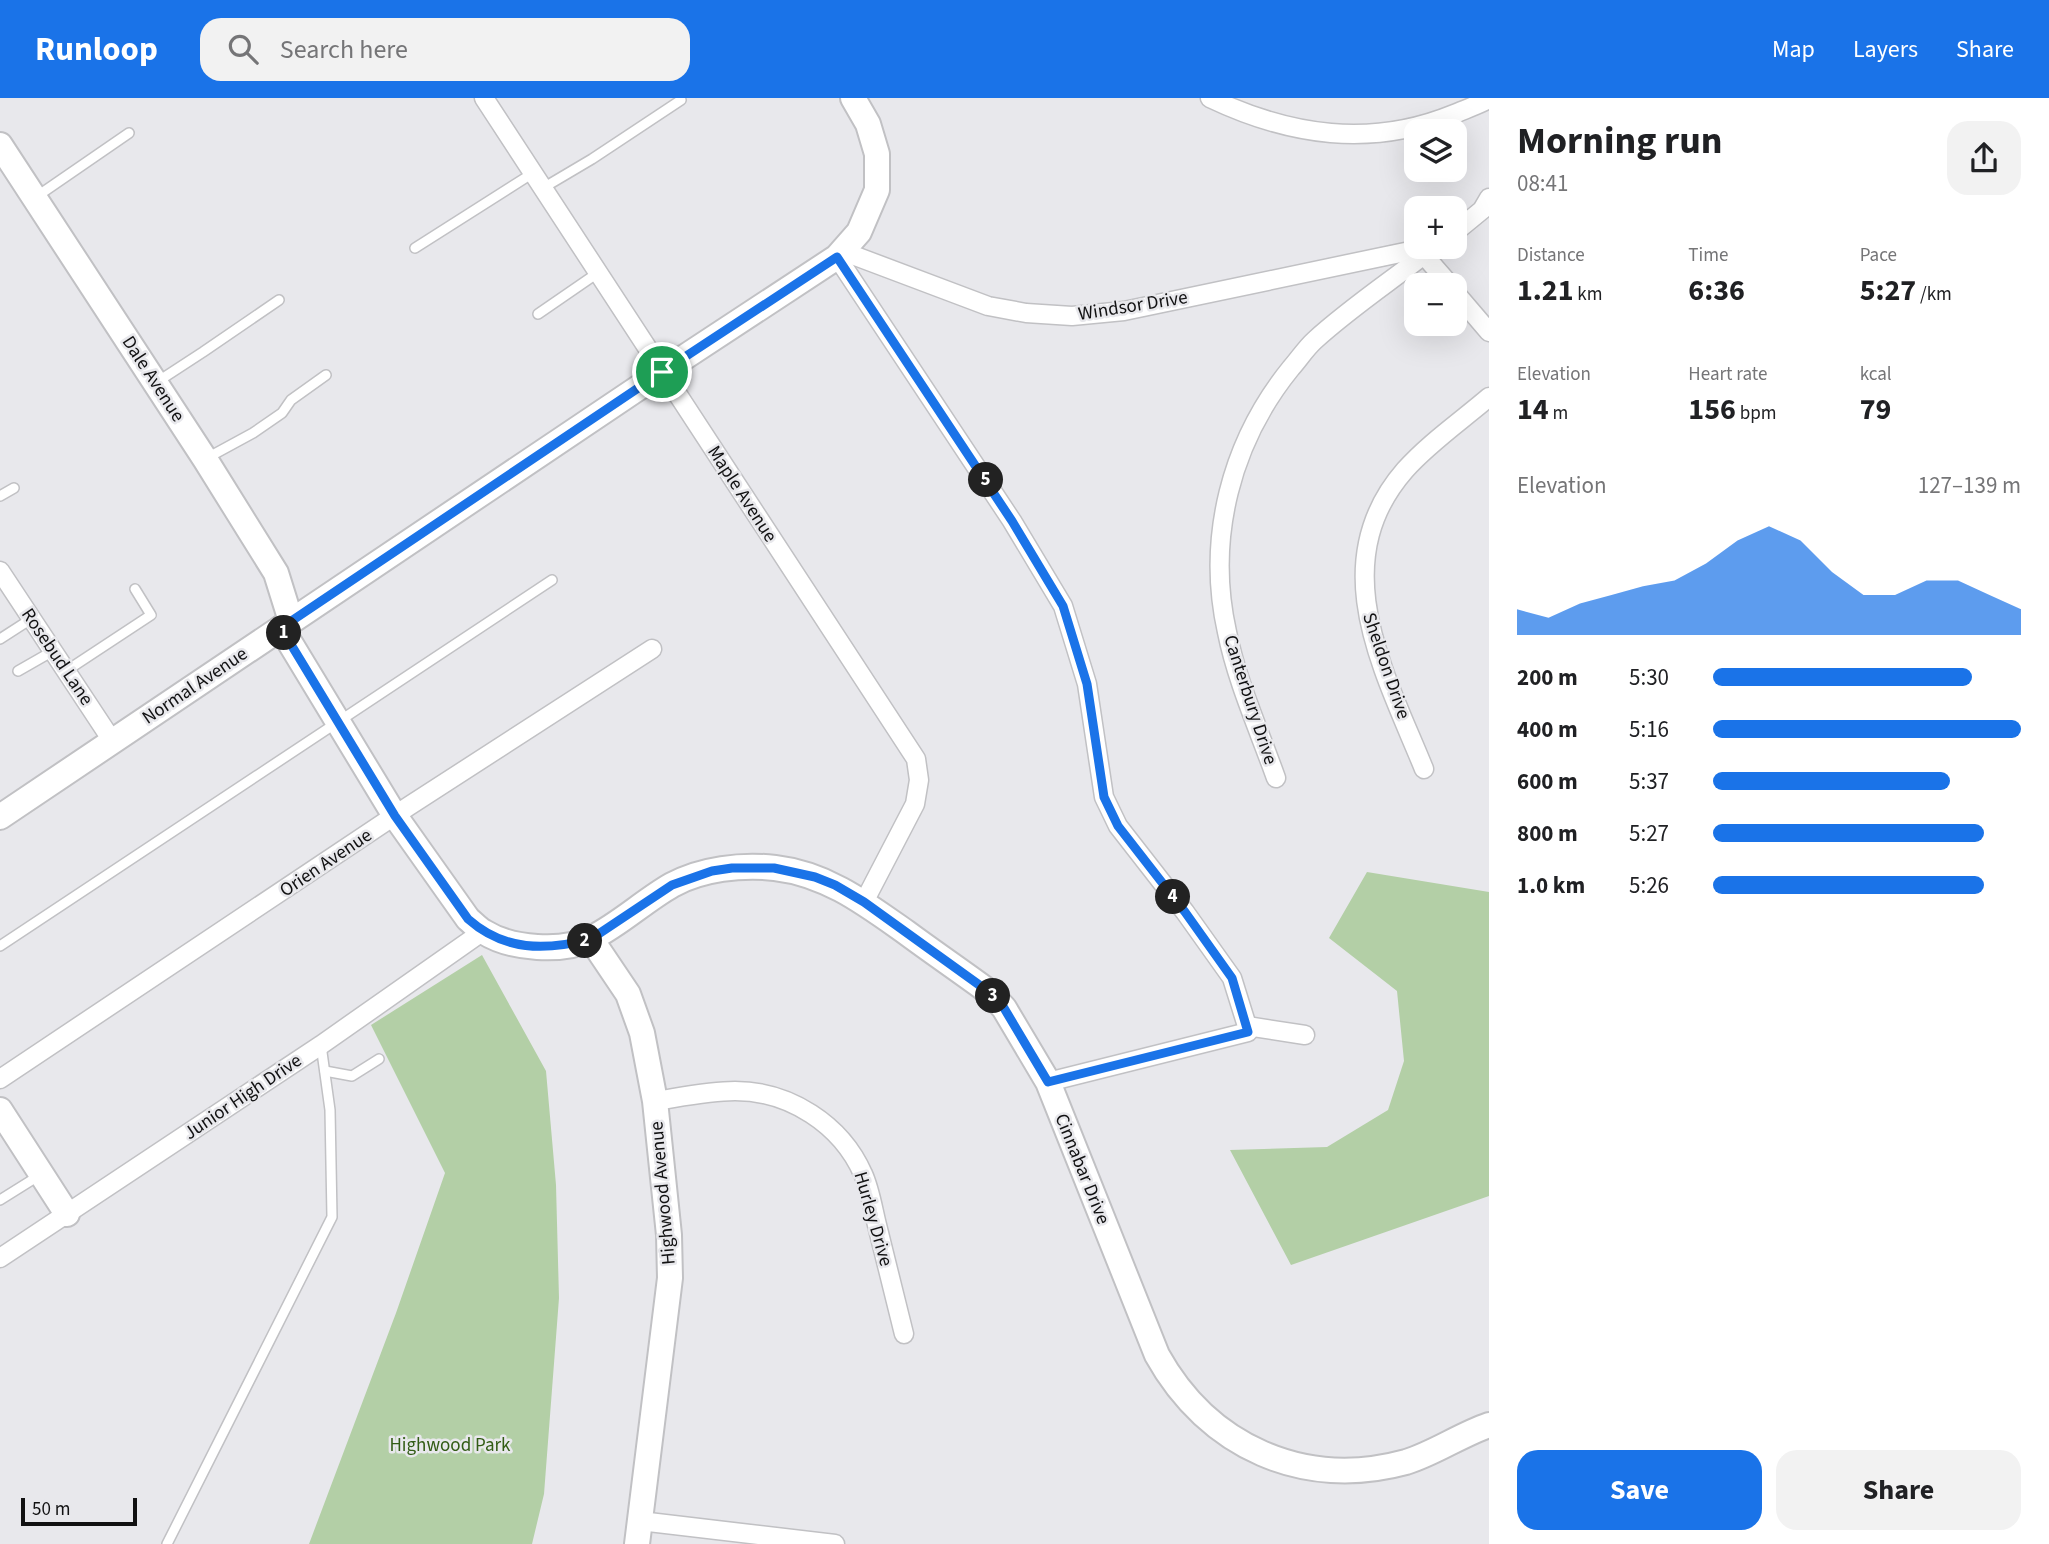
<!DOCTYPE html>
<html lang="en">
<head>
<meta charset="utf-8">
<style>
  :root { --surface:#fff; --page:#f2f2f2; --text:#202124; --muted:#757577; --accent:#1a73e8 }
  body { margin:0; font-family:"Source Sans 3",sans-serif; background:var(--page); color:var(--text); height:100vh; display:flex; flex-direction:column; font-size:26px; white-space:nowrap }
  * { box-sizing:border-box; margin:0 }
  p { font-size:23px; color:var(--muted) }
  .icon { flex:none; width:38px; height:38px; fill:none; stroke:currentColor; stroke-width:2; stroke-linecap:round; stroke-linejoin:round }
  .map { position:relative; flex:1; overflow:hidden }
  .panel { display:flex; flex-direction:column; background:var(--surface); width:560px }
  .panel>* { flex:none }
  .buttons { position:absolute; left:1404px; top:21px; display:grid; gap:14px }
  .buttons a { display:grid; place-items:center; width:63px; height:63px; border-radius:14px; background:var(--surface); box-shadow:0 7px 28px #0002; font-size:35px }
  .scale { position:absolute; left:21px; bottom:18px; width:116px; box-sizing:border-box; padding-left:7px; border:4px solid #111112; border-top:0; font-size:19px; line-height:24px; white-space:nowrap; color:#111112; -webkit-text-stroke:5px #e8e8ec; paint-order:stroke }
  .pin { position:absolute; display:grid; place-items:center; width:60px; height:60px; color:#fff; margin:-30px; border:4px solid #fff; border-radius:50%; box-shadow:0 2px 7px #0007 }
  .km { position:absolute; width:35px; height:35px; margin:-18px; border-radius:50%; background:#222; color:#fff; font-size:19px; line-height:35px; text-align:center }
  .round { display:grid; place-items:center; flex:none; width:74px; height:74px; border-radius:21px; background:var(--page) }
  .summary { display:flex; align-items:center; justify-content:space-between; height:119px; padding:0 28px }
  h1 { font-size:38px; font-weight:700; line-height:52px }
  .figures { display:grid; grid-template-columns:repeat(3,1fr); gap:10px; height:119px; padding:7px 28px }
  .figures div { display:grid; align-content:center }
  .figures b { font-size:30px; font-weight:700 }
  .figures small { font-size:19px; font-weight:400 }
  .figures p { font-size:19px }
  .chart { height:196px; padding:14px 28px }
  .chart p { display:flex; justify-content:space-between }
  .chart svg { width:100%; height:126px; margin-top:7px; fill:var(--accent); opacity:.7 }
  .button { display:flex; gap:14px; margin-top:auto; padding:14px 28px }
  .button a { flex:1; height:80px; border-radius:21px; background:var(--accent); color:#fff; font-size:28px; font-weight:700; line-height:80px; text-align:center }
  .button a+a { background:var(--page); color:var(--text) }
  ul { padding:0 28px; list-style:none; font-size:23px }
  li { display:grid; grid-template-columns:112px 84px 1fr; align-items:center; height:52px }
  li i { height:18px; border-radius:9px; background:var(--accent) }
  header { display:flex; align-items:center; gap:42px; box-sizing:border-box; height:98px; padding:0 35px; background:var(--accent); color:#fff }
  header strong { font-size:33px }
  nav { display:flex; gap:38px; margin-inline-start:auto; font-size:24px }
  .search { width:490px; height:63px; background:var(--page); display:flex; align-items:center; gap:18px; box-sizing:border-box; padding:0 24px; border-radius:21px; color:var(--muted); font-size:26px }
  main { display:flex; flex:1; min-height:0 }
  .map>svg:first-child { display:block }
  .green { fill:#b3cfa6 }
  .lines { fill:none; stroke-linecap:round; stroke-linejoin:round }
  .lane-casing { stroke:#c1c1c4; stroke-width:12 }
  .street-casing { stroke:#c1c1c4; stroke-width:21 }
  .secondary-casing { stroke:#c1c1c4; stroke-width:28 }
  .lane { stroke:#fff; stroke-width:9 }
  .street { stroke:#fff; stroke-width:18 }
  .secondary { stroke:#fff; stroke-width:24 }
  .route-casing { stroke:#fff; stroke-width:14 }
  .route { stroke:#1a73e8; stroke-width:9 }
  .labels { text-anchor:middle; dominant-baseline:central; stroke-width:5; stroke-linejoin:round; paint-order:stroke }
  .street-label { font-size:19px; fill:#111112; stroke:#e8e8ec }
  .park-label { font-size:19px; fill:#325c15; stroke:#e8e8ec }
</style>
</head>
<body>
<header>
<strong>Runloop</strong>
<div class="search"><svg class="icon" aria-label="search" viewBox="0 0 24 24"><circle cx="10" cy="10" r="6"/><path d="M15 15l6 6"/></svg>Search here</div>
<nav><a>Map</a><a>Layers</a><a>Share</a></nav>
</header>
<main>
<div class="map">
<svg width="1489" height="1446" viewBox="0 0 1489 1446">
  <rect width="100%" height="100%" fill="#e8e8ec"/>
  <!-- green -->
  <g class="green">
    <path d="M1367,774L1489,794V1098L1291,1167L1230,1052L1327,1049L1388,1012L1404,963L1397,893L1329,840Z"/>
    <path d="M482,857L546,973L556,1087L559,1200L544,1396L532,1446H309L396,1215L445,1075L371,927Z"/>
  </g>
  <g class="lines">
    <!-- lane casing -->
    <g class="lane-casing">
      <g id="lane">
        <path d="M543,90L592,61L681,2"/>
        <path d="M36,99L129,35"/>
        <path d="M415,150L533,75"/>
        <path d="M538,216L599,174"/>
        <path d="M157,284L203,254L279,202"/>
        <path d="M207,360L253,335L282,315L291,302L326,277"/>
        <path d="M0,398L14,390"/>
        <path d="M0,541L31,521"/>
        <path d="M18,573L53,553"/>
        <path d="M66,573L151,517L135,491"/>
        <path d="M0,848L552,482"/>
        <path d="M325,973L352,978L379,961"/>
        <path d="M0,1102L40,1077"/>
        <path d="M167,1446L332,1119L330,1012L321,947"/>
      </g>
    </g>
    <!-- street casing -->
    <g class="street-casing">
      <g id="street">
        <path d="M484,0L916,661L919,682L915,706L864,804"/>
        <path d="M1210,0C1290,38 1371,50 1454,16C1466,11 1478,7 1489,1"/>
        <path d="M1454,135L1482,112L1489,100"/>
        <path d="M842,153L988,208L1026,215L1072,218L1124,213L1429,149"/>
        <path d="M1424,157L1450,187"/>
        <path d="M837,159L1012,423L1063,508L1087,586L1104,699L1118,728L1185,814L1232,880L1247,928"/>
        <path d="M1454,193L1489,234"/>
        <path d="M0,473L113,644"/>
        <path d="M1424,671C1385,575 1323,466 1405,372C1429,345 1461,323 1489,299"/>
        <path d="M1276,680C1259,632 1237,584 1227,534C1206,440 1231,344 1291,270C1299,261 1306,250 1315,242C1349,211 1388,185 1424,157L1437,149"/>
        <path d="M1247,928L1305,937"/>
        <path d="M0,981L409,708L652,551"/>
        <path d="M1048,984L1248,934L1247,928"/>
        <path d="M655,1003C681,999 709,993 735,993C789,993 841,1026 863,1076C870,1091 873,1111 877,1127C886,1164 895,1200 904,1236"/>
        <path d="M0,1160L321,947L482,834"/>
        <path d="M640,1423L835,1446"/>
      </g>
    </g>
    <!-- secondary casing -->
    <g class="secondary-casing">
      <g id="secondary">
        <path d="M0,47L205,361L276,475L291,523"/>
        <path d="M281,530L395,718L468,821C473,825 478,831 484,834C511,851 563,855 592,840C620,826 644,803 672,787C701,771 742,766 775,770C827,776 866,806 907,835C934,855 962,874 989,894L1004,910L1048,984L1157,1257C1208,1349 1304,1392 1406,1364C1435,1355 1460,1337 1489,1327"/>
        <path d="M0,719L662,274L837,159L859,134L877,92V56L868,26L853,0"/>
        <path d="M591,841L628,896L642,935L655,1003L669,1137L670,1180L637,1446"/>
        <path d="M0,1012L67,1116"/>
      </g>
    </g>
    <!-- lane -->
    <use href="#lane" class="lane"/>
    <!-- street -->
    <use href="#street" class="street"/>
    <!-- secondary -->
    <use href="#secondary" class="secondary"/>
  </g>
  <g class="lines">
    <!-- route casing -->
    <g class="route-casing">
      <path id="route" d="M837,159L1012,423L1063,508L1087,586L1104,699L1118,728L1185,814L1232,880L1248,934L1048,984L1004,910L989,894L864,804L835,787L815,779L774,770H732L712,773L672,787L591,841C545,853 504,853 468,821L395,718L281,530L662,274Z"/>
    </g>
    <!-- route -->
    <use href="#route" class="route"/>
  </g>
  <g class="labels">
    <!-- street labels -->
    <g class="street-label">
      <text transform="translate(1133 208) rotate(-9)">Windsor Drive</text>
      <text transform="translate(153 281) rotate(57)">Dale Avenue</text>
      <text transform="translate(742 396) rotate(57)">Maple Avenue</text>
      <text transform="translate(57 559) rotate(56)">Rosebud Lane</text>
      <text transform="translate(1386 568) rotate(71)">Sheldon Drive</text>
      <text transform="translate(195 588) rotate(-34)">Normal Avenue</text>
      <text transform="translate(1250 602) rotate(72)">Canterbury Drive</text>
      <text transform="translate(326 765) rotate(-34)">Orien Avenue</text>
      <text transform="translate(243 999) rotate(-34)">Junior High Drive</text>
      <text transform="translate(1082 1071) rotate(68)">Cinnabar Drive</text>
      <text transform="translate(663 1095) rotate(-95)">Highwood Avenue</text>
      <text transform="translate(873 1121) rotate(74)">Hurley Drive</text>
    </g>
    <!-- park labels -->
    <g class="park-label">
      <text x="450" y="1347">Highwood Park</text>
    </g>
  </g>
</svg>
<div class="buttons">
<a><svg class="icon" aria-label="layers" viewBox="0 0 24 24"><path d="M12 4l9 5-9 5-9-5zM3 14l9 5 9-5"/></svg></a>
<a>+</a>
<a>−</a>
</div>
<div class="scale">50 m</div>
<div class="pin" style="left:662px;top:274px;background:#1e9e55"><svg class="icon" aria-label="arrive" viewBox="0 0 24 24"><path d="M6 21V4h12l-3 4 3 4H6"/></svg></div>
<b class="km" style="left:284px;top:535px">1</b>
<b class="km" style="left:585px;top:843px">2</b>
<b class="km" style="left:993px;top:898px">3</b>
<b class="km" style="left:1173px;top:799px">4</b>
<b class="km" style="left:986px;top:382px">5</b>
</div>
<section class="panel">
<div class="summary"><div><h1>Morning run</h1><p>08:41</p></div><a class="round"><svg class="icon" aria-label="share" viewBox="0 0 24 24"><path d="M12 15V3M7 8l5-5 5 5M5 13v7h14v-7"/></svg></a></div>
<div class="figures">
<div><p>Distance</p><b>1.21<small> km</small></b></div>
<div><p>Time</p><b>6:36</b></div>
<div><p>Pace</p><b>5:27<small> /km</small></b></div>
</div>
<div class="figures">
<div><p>Elevation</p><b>14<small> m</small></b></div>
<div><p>Heart rate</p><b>156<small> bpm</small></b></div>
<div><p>kcal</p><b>79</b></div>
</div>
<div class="chart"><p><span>Elevation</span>127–139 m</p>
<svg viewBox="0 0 160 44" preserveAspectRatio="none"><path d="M0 44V35L10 38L20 33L30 30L40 27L50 25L60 19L70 11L80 6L90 11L100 22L110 30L120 30L130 25L140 25L150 30L160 35V44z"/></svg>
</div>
<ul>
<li><b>200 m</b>5:30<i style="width:84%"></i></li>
<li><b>400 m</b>5:16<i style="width:100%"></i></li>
<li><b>600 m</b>5:37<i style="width:77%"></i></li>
<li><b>800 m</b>5:27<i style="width:88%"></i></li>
<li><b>1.0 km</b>5:26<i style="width:88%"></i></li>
</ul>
<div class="button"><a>Save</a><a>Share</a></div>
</section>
</main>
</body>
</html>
